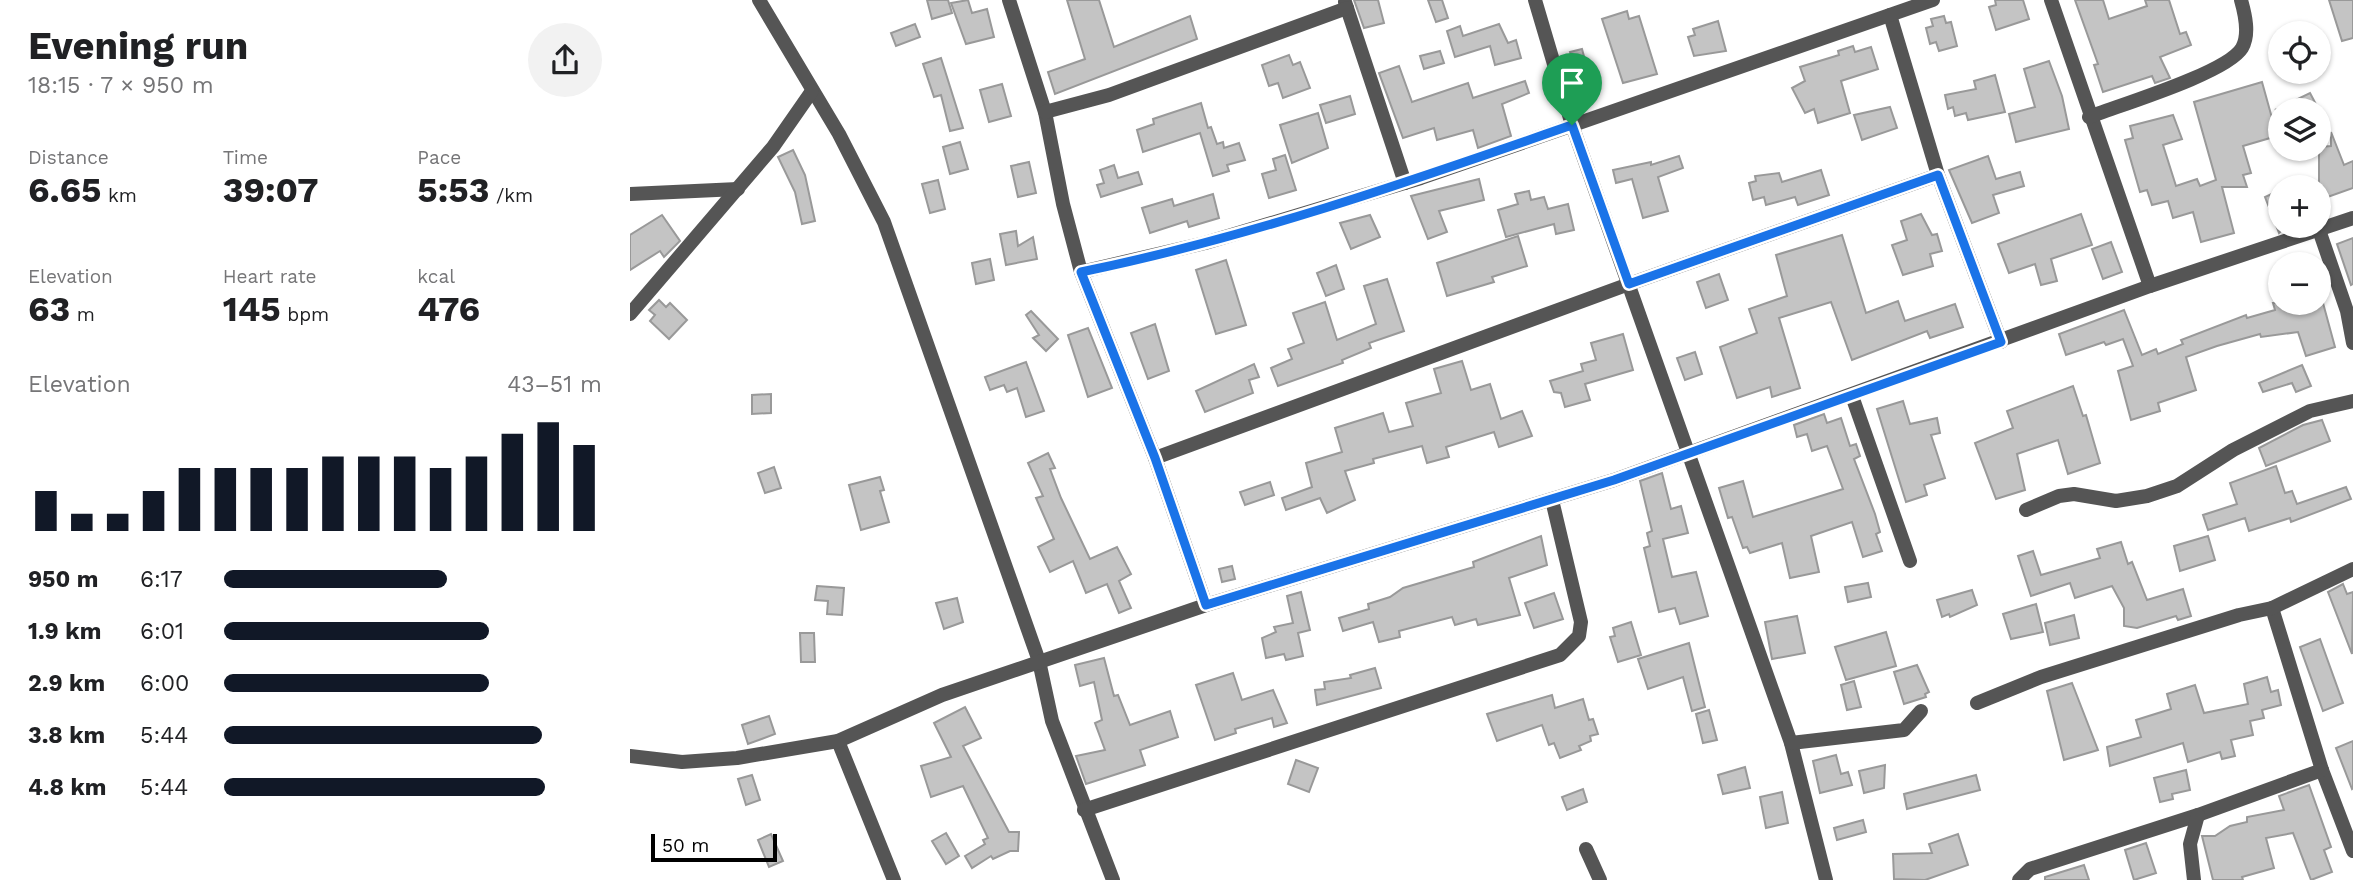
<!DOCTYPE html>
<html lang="en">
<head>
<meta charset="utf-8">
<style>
  :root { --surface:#fff; --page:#f2f2f2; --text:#202124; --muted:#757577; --accent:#111827 }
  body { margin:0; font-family:"Work Sans",sans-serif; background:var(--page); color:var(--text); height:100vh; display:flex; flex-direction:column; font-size:26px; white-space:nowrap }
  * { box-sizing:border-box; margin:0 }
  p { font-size:23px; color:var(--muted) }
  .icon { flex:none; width:38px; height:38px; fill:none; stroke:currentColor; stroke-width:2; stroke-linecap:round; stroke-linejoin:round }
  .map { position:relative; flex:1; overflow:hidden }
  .sheet { display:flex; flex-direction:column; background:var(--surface); width:630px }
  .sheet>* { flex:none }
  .controls { position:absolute; left:1638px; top:21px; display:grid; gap:14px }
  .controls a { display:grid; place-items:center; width:63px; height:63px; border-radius:50%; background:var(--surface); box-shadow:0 2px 5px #0004; font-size:35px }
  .scale { position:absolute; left:21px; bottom:18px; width:126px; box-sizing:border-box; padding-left:7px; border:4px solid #000; border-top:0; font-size:19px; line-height:24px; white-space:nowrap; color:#000; -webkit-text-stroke:5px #fff; paint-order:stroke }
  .pin { position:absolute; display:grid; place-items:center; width:60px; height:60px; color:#fff; margin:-72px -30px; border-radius:50% 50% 50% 0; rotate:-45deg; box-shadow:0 0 7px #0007 }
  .pin .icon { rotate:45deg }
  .round { display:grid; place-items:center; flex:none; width:74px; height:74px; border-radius:37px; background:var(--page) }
  .headline { display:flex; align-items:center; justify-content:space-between; height:119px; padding:0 28px }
  h1 { font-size:38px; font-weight:700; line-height:52px }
  .metrics { display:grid; grid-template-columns:repeat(3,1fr); gap:10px; height:119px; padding:7px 28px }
  .metrics div { display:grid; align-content:center }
  .metrics b { font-size:35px; font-weight:700 }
  .metrics small { font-size:19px; font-weight:400 }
  .metrics p { font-size:19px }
  .chart { height:196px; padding:14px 28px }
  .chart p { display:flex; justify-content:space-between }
  .chart svg { width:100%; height:126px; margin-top:7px; stroke:var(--accent); stroke-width:6 }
  ul { padding:0 28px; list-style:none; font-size:23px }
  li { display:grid; grid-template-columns:112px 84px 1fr; align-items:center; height:52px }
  li i { height:18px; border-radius:9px; background:var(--accent) }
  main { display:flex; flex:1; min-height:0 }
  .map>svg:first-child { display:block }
  .building { fill:#c4c4c4; stroke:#999; stroke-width:2 }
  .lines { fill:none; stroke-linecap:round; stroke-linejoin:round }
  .street { stroke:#555; stroke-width:14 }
  .route-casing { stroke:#fff; stroke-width:14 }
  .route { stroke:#1a73e8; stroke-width:9 }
</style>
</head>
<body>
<main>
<section class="sheet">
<div class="headline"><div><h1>Evening run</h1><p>18:15 · 7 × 950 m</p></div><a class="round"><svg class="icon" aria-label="share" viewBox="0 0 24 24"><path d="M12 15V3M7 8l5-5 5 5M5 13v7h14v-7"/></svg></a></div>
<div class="metrics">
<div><p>Distance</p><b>6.65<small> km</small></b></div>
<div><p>Time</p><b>39:07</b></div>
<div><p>Pace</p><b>5:53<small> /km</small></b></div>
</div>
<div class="metrics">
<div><p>Elevation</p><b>63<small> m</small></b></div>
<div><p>Heart rate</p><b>145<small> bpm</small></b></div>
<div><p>kcal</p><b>476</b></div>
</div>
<div class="chart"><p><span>Elevation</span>43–51 m</p>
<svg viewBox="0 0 160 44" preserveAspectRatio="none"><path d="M5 44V30M15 44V38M25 44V38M35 44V30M45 44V22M55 44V22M65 44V22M75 44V22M85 44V18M95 44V18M105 44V18M115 44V22M125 44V18M135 44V10M145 44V6M155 44V14"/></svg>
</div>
<ul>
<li><b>950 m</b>6:17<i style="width:59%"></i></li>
<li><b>1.9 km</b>6:01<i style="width:70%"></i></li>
<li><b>2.9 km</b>6:00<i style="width:70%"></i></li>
<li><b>3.8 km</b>5:44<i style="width:84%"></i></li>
<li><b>4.8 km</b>5:44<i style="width:85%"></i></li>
</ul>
</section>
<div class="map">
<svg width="1723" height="880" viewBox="0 0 1723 880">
  <rect width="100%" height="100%" fill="#fff"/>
  <!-- building -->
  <g class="building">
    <path d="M297,0H318L322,13L302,19Z"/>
    <path d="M338,0L342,13L357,9L364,37L336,44L321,3Z"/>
    <path d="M437,0H469L484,47L560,16L567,39L425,94L418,72L455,59Z"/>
    <path d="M724,0H748L754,23L734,28Z"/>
    <path d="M798,0H812L818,18L806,22Z"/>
    <path d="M1365,0H1393L1399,19L1366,30L1359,7L1366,5Z"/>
    <path d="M1445,0H1473L1479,19L1517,6L1515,0H1539L1550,34L1556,32L1561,45L1530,57L1540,78L1525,83L1522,76L1473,92L1464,65L1468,64Z"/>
    <path d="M1699,0H1723V38L1712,41Z"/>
    <path d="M997,11L999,19L1009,16L1027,74L993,83L972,19Z"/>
    <path d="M1314,16L1316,23L1321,22L1327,46L1309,51L1306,42L1300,44L1296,28L1303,26L1301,19Z"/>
    <path d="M1088,21L1096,51L1064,56L1058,37L1065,35L1063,29Z"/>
    <path d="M285,24L290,37L266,46L261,33Z"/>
    <path d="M869,24L878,43L886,40L891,58L865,65L860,46L825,57L817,31L830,26L833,36Z"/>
    <path d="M1223,46L1225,52L1241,47L1248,69L1211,81L1220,113L1188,123L1184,109L1175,113L1162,88L1175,81L1170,67L1209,55L1208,51Z"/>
    <path d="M952,49L962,86L951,89L940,52Z"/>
    <path d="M810,51L814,63L794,69L790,56Z"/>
    <path d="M659,55L663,65L670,62L680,88L653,98L648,83L639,86L632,65Z"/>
    <path d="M311,58L333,128L320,131L311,95L304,97L293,64Z"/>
    <path d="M1419,61L1432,96L1439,129L1386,142L1379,114L1405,107L1394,69Z"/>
    <path d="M769,66L782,102L838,83L843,98L895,81L899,93L872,104L881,136L848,148L843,130L807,140L804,128L773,138L749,73Z"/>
    <path d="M1365,75L1375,112L1338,120L1336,113L1325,116L1323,107L1318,109L1315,95L1346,89L1344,81Z"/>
    <path d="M1632,82L1647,136L1613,146L1621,173L1613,175L1617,187H1592L1604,233L1571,242L1563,212L1543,218L1538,201L1522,205L1517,190L1510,192L1495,140L1503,138L1500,126L1543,115L1552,139L1533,145L1546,186L1567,179L1570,186L1586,180L1564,102Z"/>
    <path d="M372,84L381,116L359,122L350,90Z"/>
    <path d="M1680,93L1689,110H1645Z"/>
    <path d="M720,96L725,114L696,123L690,105Z"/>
    <path d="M571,103L578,128L581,127L587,144L593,142L594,148L609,143L615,160L597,165L599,171L583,176L570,133L513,152L507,130L524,124L523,119Z"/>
    <path d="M1260,107L1267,128L1232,140L1224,115Z"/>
    <path d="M688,113L698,148L662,163L650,125Z"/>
    <path d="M1701,132L1714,165L1723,161V188L1689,200V147L1701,146Z"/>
    <path d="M330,142L338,169L320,174L313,147Z"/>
    <path d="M163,150L175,175L185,221L172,224L165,192L148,157Z"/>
    <path d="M655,155L666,190L639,198L632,174L646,170L643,159Z"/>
    <path d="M1049,156L1053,168L1028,177L1038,211L1013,218L1002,179L986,183L983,170L1021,162V165Z"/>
    <path d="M1358,156L1366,179L1390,172L1394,186L1363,195L1369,213L1342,223L1319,170Z"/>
    <path d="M399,162L406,193L388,197L381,166Z"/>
    <path d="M484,165L488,178L508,172L512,184L471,197L467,185L474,183L470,170Z"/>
    <path d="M1191,170L1199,195L1168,205L1165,197L1136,205L1134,197L1123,200L1119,183L1126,181L1125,176L1149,173L1152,182Z"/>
    <path d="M849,179L854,200L809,211L817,232L798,239L781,196Z"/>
    <path d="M308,180L315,209L300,213L292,184Z"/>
    <path d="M1650,190V232L1649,233L1635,197Z"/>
    <path d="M899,191L901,200L914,197L918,209L938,204L944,230L926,234L924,224L876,237L868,210L888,204L885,194Z"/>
    <path d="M583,194L589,218L559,227L557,221L520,233L512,208L542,199L544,206Z"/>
    <path d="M1291,214L1302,235L1307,234L1312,251L1300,254L1303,266L1273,275L1262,245L1277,240L1271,221Z"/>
    <path d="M1451,214L1462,245L1421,259L1427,281L1411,285L1405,264L1379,273L1368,244Z"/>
    <path d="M32,215L50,241L34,257L30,251L0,270V235Z"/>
    <path d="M740,215L750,237L721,249L710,223Z"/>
    <path d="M386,231L388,246L403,237L407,259L376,265L370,234Z"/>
    <path d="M1212,235L1236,313L1268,301L1275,321L1325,304L1333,327L1300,338L1297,331L1222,360L1201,302L1149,318L1170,388L1142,397L1140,387L1107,398L1090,347L1127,333L1119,309L1157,296L1146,255Z"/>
    <path d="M888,236L897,266L862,277L864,282L817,296L807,263Z"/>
    <path d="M1723,238V284L1721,285L1707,244Z"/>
    <path d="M1481,242L1492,272L1473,279L1462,249Z"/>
    <path d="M360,259L364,280L346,284L342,263Z"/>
    <path d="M596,260L616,325L586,334L566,270Z"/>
    <path d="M706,265L714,289L696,296L687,273Z"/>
    <path d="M1089,274L1098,300L1076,308L1067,282Z"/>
    <path d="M757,279L774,331L739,343L741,348L712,360L713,363L648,386L641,368L662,359L658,349L674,343L663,313L695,302L707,340L746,324L734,286Z"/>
    <path d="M29,300L36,307L40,303L57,320L39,339L20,321L25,315L19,310Z"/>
    <path d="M1643,303H1693L1705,347L1676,356L1668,332L1631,337L1630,334L1587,346L1556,357L1566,390L1528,403L1530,411L1501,420L1488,371L1503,366L1493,339L1476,345L1474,342L1436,355L1429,334L1494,310L1512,355L1526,349L1528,354L1553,344L1551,340L1616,315L1617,318L1645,310Z"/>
    <path d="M401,311L428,339L416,351L403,338L409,335L396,315Z"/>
    <path d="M525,324L539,371L518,379L501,333Z"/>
    <path d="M458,328L482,388L458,397L438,335Z"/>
    <path d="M993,334L1003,370L955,384L960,400L935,407L931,393L924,392L920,381L953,371L951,364L966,360L961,343Z"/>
    <path d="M1065,352L1072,374L1055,380L1047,358Z"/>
    <path d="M832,361L841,390L860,384L871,419L892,411L902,436L869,447L864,432L816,447L819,457L797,463L792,446L743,459L744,463L715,471L725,500L697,513L690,498L656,510L652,498L682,487L676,463L712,452L705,428L753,413L759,432L783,426L776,403L811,393L804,369Z"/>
    <path d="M396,362L414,411L396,417L387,388L377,392L374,385L360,390L355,377Z"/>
    <path d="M624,364L629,377L619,380L623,393L575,412L566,391Z"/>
    <path d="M1672,365L1681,386L1666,392L1662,383L1633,392L1629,383Z"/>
    <path d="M1443,386L1453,416L1456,415L1470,463L1438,474L1428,440L1387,454L1395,490L1366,499L1345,443L1383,428L1377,411Z"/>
    <path d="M141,394V413L122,414V395Z"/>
    <path d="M1273,401L1280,424L1307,418L1310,433L1301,435L1315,478L1294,485L1297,495L1276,502L1247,409Z"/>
    <path d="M1194,414L1197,423L1211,418L1220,446L1226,444L1230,456L1224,459L1245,514L1250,532L1246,534L1252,551L1233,557L1222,522L1181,536L1189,572L1160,578L1152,543L1120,553L1117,547L1113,548L1102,517L1098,518L1089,488L1113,481L1123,517L1213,489L1197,446L1182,451L1177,434L1167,437L1164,425Z"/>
    <path d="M1692,420L1700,441L1636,466L1629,448L1673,425Z"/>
    <path d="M418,453L425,468L420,469L431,498L460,559L487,547L501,574L489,581L501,608L489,613L477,584L456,593L443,561L420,572L408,547L424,539L406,498L413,496L398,463Z"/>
    <path d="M1646,466L1655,493L1662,491L1667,504L1716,487L1721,499L1661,522L1660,518L1619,531L1615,518L1578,530L1573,515L1607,504L1600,483Z"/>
    <path d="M144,467L151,488L135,493L128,473Z"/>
    <path d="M1032,473L1041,509L1051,506L1058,533L1033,539L1042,577L1066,572L1078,616L1050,624L1045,608L1029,612L1014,548L1020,546L1017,533L1022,531L1010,481Z"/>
    <path d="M250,477L254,490L250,491L259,522L231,530L219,485Z"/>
    <path d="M640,482L644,495L615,505L610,492Z"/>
    <path d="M911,536L917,565L879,578L890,615L848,625L846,619L825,625L822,617L769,631L770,637L749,642L743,622L713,631L709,618L739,609L738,604L760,597L773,588L844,567L843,562Z"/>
    <path d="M1578,536L1585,560L1550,571L1544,546Z"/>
    <path d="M1491,542L1498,564L1502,562L1517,600L1553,589L1561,616L1548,620L1546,616L1507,628L1494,626V608L1482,586L1445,598L1440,583L1401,596L1388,556L1403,551L1411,575L1470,558L1467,549Z"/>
    <path d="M602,566L605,579L592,582L589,569Z"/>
    <path d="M1238,583L1241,597L1218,602L1215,587Z"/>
    <path d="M1713,584L1717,594L1723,592L1722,654L1698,592Z"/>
    <path d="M187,586L214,588L212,615L197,614L198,601L185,600Z"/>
    <path d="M1342,590L1347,605L1320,617L1319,614L1312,617L1307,600Z"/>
    <path d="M671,592L680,630L668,633L673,656L656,660L654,654L636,658L632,638L646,632L644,627L663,623L657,596Z"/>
    <path d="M924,593L933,619L904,628L895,603Z"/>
    <path d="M327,598L333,622L314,629L306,603Z"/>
    <path d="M1406,604L1413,632L1381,639L1373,614Z"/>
    <path d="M1444,615L1449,638L1420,645L1415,623Z"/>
    <path d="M1167,616L1175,653L1142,659L1135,622Z"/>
    <path d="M1001,622L1011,655L988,662L980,637L985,636L983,628Z"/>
    <path d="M1256,632L1266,666L1216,680L1205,647Z"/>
    <path d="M170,633H184L185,662H171Z"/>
    <path d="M1690,639L1713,703L1693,711L1670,647Z"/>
    <path d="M1059,643L1075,707L1062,711L1053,677L1018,689L1008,659Z"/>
    <path d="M474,658L484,696L488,695L500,725L540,711L548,737L510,750L515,765L456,784L446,756L475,750L465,723L472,720L464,682L450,686L445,665Z"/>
    <path d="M1287,665L1299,692L1295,694L1296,697L1274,704L1264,672Z"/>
    <path d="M745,668L751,688L687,705L685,690L695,689L694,682L721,678L720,675Z"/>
    <path d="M603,673L612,700L643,690L657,723L644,727L642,718L605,729L606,733L585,740L566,685Z"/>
    <path d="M1637,677L1641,692L1648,690L1651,705L1632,710L1634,718L1620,721L1623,735L1601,740L1605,756L1592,759L1590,752L1558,762L1553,743L1480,766L1477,747L1511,737L1506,720L1541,709L1537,694L1565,685L1574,713L1618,704L1614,684Z"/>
    <path d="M1224,681L1231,707L1217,710L1211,685Z"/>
    <path d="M1442,683L1468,750L1434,760L1417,691Z"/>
    <path d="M922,695L925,708L953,699L959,720L963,719L968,734L960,736L961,741L949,746L951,750L930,758L924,743L919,745L912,725L867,741L857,714Z"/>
    <path d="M335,707L351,738L333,746L379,832H389L388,851H380L363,859L361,856L342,868L335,856L355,844L353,840L358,838L333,786L301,797L291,766L321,757L304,723Z"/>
    <path d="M1079,710L1087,740L1073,743L1066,714Z"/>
    <path d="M139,716L145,734L118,744L112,725Z"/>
    <path d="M1723,741V788L1722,789L1706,748Z"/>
    <path d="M1206,755L1211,774L1218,772L1222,785L1190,793L1183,761Z"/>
    <path d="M666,760L688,768L679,792L658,784Z"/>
    <path d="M1255,765L1254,788L1234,793L1229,771Z"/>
    <path d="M1115,767L1120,788L1093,794L1088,775Z"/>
    <path d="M1556,770L1560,790L1542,794L1543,799L1530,802L1524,778Z"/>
    <path d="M122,775L130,800L116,805L108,779Z"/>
    <path d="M1346,775L1350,790L1277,809L1274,794Z"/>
    <path d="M1679,785L1701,847L1694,850L1702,872L1681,880L1663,833L1636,838L1644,868L1612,877L1613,880H1583L1572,836H1585L1600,826L1617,822V817L1654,810L1649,796Z"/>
    <path d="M953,789L957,802L937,810L932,797Z"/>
    <path d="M1152,792L1158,823L1136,828L1130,797Z"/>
    <path d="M1233,820L1236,832L1207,840L1204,828Z"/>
    <path d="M316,833L329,856L316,864L302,841Z"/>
    <path d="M141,834L153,861L139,867L128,840Z"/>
    <path d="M1328,834L1338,865L1295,880L1264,879L1263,854L1302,853L1299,844Z"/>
    <path d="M1516,843L1526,873L1504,880L1495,850Z"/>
    <path d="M1454,865L1459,880H1415V877Z"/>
  </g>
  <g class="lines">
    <!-- street -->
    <g class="street">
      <path d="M129,0L209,134L254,222L409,661L422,721L483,880"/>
      <path d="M379,0L415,112L433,204L451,272L525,458L576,605"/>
      <path d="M905,0L942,125L1161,743L1196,880"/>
      <path d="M1421,0L1520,286"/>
      <path d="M715,2L775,183"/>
      <path d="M1260,15L1308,175L1371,342"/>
      <path d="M415,112L479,95L717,8"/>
      <path d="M1459,117C1490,105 1597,73 1612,48C1620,34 1615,14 1611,0"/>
      <path d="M0,194L108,189"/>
      <path d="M1689,230L1717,311L1723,343"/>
      <path d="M451,272L575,243L791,178L1303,0"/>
      <path d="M0,314L143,147L182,91"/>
      <path d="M1222,396L1280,561"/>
      <path d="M525,458L999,284L1308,175"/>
      <path d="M1396,510L1429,496L1444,494L1486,501L1517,496L1547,486L1603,450L1680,411L1723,401"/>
      <path d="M1642,608L1692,770L1723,851"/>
      <path d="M1347,703L1411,677L1609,615L1642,608L1723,569"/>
      <path d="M208,741L264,880"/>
      <path d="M1161,743L1274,730L1291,711"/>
      <path d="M0,756L52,762L107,758L208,741L312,695L576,605L984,480L1520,286L1723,218"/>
      <path d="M454,810L930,655L949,636L951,622L922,500"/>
      <path d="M956,849L970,880"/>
      <path d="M1389,880L1400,869L1568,815L1692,770"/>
      <path d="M1564,880L1560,844L1568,815"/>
    </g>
  </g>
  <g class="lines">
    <!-- route casing -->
    <g class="route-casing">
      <path id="route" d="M942,125L999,284L1308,175L1371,342L984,480L576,605L525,458L451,272C618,238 781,181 942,125Z"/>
    </g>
    <!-- route -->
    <use href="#route" class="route"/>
  </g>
</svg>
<div class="controls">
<a><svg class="icon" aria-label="locate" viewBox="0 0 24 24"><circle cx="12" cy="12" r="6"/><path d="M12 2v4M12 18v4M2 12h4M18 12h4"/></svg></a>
<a><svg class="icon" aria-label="layers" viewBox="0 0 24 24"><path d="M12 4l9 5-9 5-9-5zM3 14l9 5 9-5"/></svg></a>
<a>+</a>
<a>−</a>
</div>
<div class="scale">50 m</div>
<div class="pin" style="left:942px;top:125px;background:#1e9e55"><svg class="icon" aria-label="arrive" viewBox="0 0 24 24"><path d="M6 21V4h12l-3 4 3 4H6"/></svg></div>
</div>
</main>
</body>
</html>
